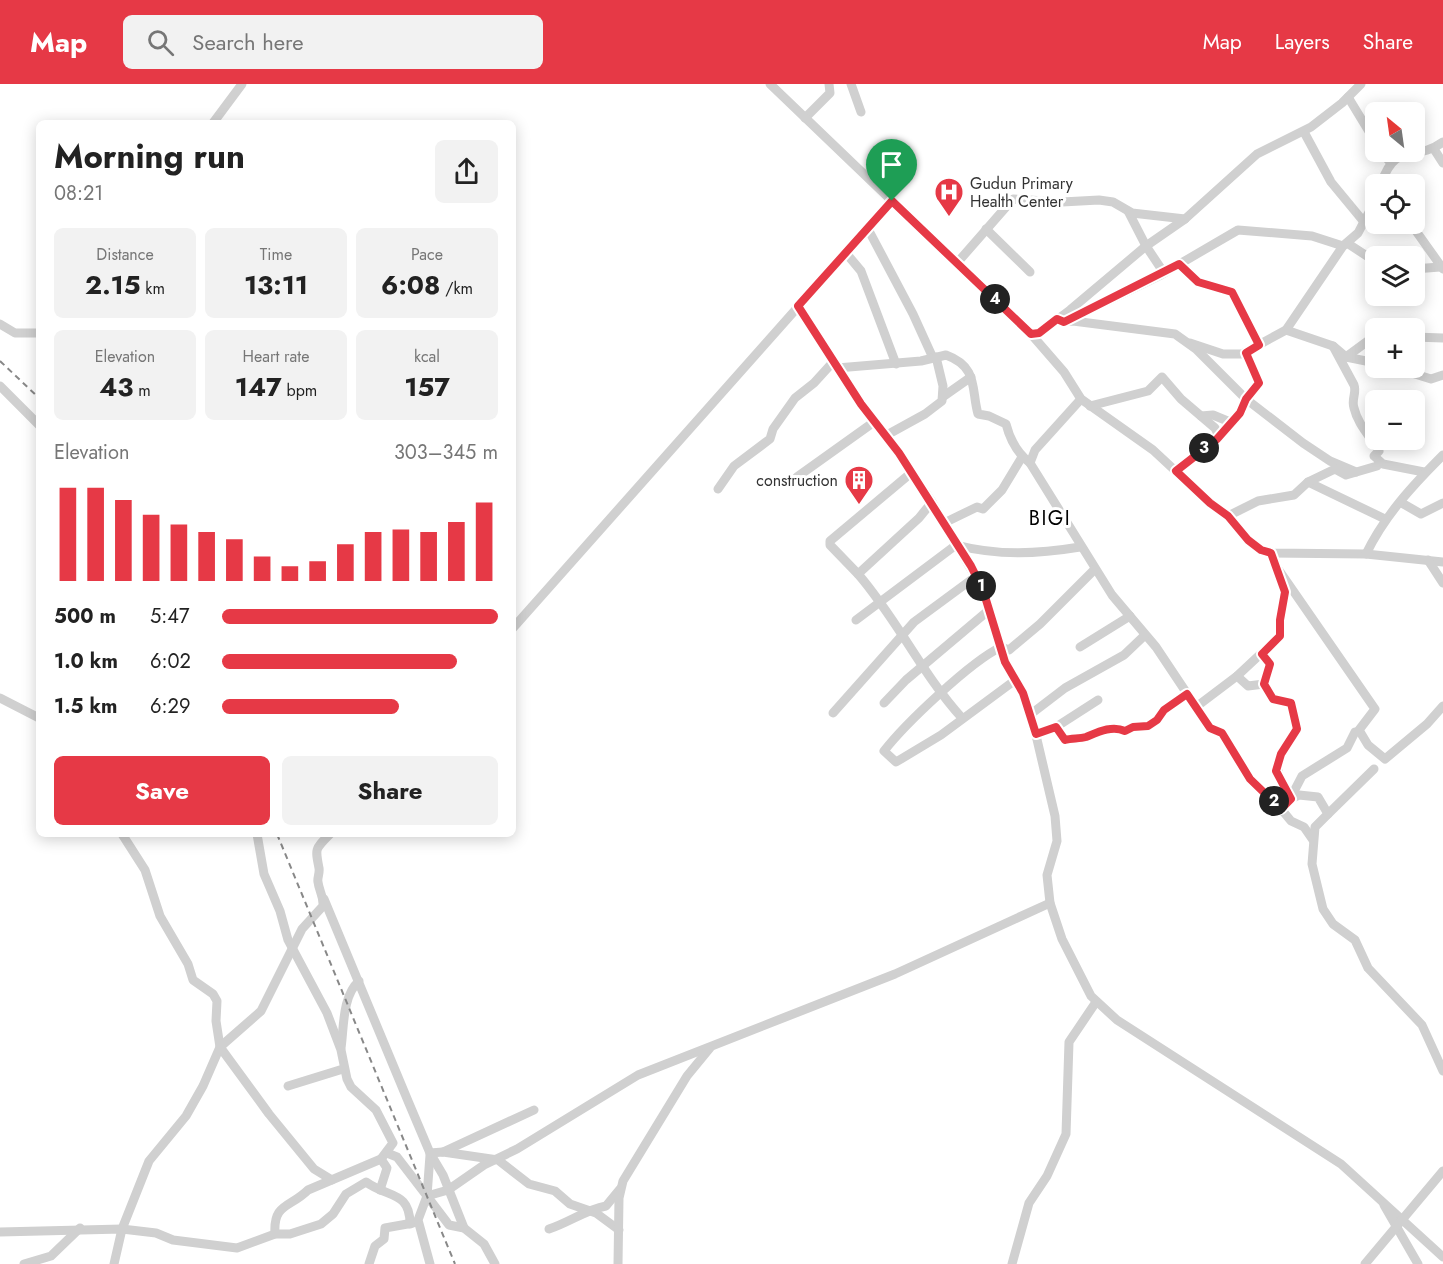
<!DOCTYPE html>
<html lang="en">
<head>
<meta charset="utf-8">
<style>
  :root { --surface:#fff; --page:#f2f2f2; --text:#222; --muted:#767676; --accent:#e63946 }
  body { margin:0; font-family:Jost,sans-serif; background:var(--page); color:var(--text); height:100vh; display:flex; flex-direction:column; font-size:22px; white-space:nowrap }
  * { box-sizing:border-box; margin:0 }
  p { font-size:20px; color:var(--muted) }
  .icon { flex:none; width:33px; height:33px; fill:none; stroke:currentColor; stroke-width:2; stroke-linecap:round; stroke-linejoin:round }
  .map { position:relative; flex:1; overflow:hidden }
  .panel { position:absolute; left:36px; top:36px; width:480px; height:717px; display:flex; flex-direction:column; background:var(--surface); border-radius:9px; box-shadow:0 3px 15px #0003 }
  .panel>* { flex:none }
  .needle { width:39px; rotate:331deg }
  .tools { position:absolute; left:1365px; top:18px; display:grid; gap:12px }
  .tools a { display:grid; place-items:center; width:60px; height:60px; border-radius:9px; background:var(--surface); box-shadow:0 3px 15px #0003; font-size:30px }
  .pin { position:absolute; display:grid; place-items:center; width:51px; height:51px; color:#fff; margin:-62px -26px; border-radius:50% 50% 50% 0; rotate:-45deg; box-shadow:0 0 6px #0007 }
  .pin .icon { rotate:45deg }
  .km { position:absolute; width:30px; height:30px; margin:-15px; border-radius:50%; background:#222; color:#fff; font-size:16px; line-height:30px; text-align:center }
  .round { display:grid; place-items:center; flex:none; width:63px; height:63px; border-radius:9px; background:var(--page) }
  .overview { display:flex; align-items:center; justify-content:space-between; height:102px; padding:0 18px }
  h1 { font-size:33px; font-weight:700; line-height:45px }
  .figures { display:grid; grid-template-columns:repeat(3,1fr); gap:9px; height:102px; padding:6px 18px }
  .figures div { display:grid; align-content:center; border-radius:9px; background:var(--page); text-align:center }
  .figures b { font-size:26px; font-weight:700 }
  .figures small { font-size:16px; font-weight:400 }
  .figures p { font-size:16px }
  .chart { height:168px; padding:12px 18px }
  .chart p { display:flex; justify-content:space-between }
  .chart svg { width:100%; height:108px; margin-top:6px; stroke:var(--accent); stroke-width:6 }
  .cta { display:flex; gap:12px; margin-top:auto; padding:12px 18px }
  .cta a { flex:1; height:69px; border-radius:9px; background:var(--accent); color:#fff; font-size:24px; font-weight:700; line-height:69px; text-align:center }
  .cta a+a { background:var(--page); color:var(--text) }
  ul { padding:0 18px; list-style:none; font-size:20px }
  li { display:grid; grid-template-columns:96px 72px 1fr; align-items:center; height:45px }
  li i { height:15px; border-radius:8px; background:var(--accent) }
  header { display:flex; align-items:center; gap:36px; box-sizing:border-box; height:84px; padding:0 30px; background:var(--accent); color:#fff }
  header strong { font-size:28px }
  nav { display:flex; gap:33px; margin-inline-start:auto; font-size:21px }
  .search { width:420px; height:54px; background:var(--page); display:flex; align-items:center; gap:15px; box-sizing:border-box; padding:0 21px; border-radius:9px; color:var(--muted); font-size:22px }
  .map>svg:first-child { display:block }
  .lines { fill:none; stroke-linecap:round; stroke-linejoin:round }
  .minor { stroke:#d0d0d0; stroke-width:9 }
  .rail { stroke:#888; stroke-width:2; stroke-dasharray:6 4.5; stroke-linecap:butt }
  .route-casing { stroke:#fff; stroke-width:12 }
  .route { stroke:#e63946; stroke-width:8 }
  .labels { text-anchor:middle; dominant-baseline:central; stroke-width:6; stroke-linejoin:round; paint-order:stroke }
  .poi-label { font-size:16px; fill:#333; stroke:#fff; text-anchor:start }
  .quarter-label { font-size:20px; letter-spacing:1.5px; fill:#000; stroke:#fff }
</style>
</head>
<body>
<header>
<strong>Map</strong>
<div class="search"><svg class="icon" aria-label="search" viewBox="0 0 24 24"><circle cx="10" cy="10" r="6"/><path d="M15 15l6 6"/></svg>Search here</div>
<nav><a>Map</a><a>Layers</a><a>Share</a></nav>
</header>
<div class="map">
<svg width="1443" height="1180" viewBox="0 0 1443 1180">
  <rect width="100%" height="100%" fill="#fff"/>
  <g class="lines">
    <!-- minor -->
    <g class="minor">
      <path d="M851,0L861,28"/>
      <path d="M1348,13L1376,59"/>
      <path d="M805,34L830,9L829,0"/>
      <path d="M213,39L242,0"/>
      <path d="M1304,48L1331,98L1364,138"/>
      <path d="M1434,65L1443,79"/>
      <path d="M1381,68L1390,78"/>
      <path d="M1381,100C1396,56 1414,79 1443,58"/>
      <path d="M892,117L1031,250L1064,288L1081,315L1153,366L1210,419L1228,432L1248,456L1261,466L1271,469L1366,470L1443,478"/>
      <path d="M1128,127L1146,162L1164,189"/>
      <path d="M1411,140L1443,185"/>
      <path d="M868,145L913,230L933,274"/>
      <path d="M986,145L1030,188"/>
      <path d="M1347,159L1376,178"/>
      <path d="M846,169L861,187L896,280"/>
      <path d="M957,179L1013,115L1062,118L1099,116L1113,118L1132,129L1185,135"/>
      <path d="M1178,180L1198,198L1232,208L1259,262"/>
      <path d="M1414,185L1440,183"/>
      <path d="M798,222L861,320L899,369L932,418L983,506L1005,578L1023,609L1031,630L1055,732L1057,757L1047,791L1050,819L1062,855L1091,912L1117,936L1341,1080L1443,1173"/>
      <path d="M1057,235L1064,238L1073,237L1175,250L1196,265L1246,315L1303,359L1330,377L1356,388"/>
      <path d="M1067,237L1159,192L1238,146L1312,152L1343,162"/>
      <path d="M0,240L15,249H39"/>
      <path d="M1286,246L1333,262L1346,273L1376,279"/>
      <path d="M1031,250L1039,249L1070,226L1146,162L1185,135L1257,70L1311,43L1342,19L1361,0"/>
      <path d="M1414,253L1443,254"/>
      <path d="M1190,259L1223,270H1242L1286,246L1343,162L1358,149L1376,115"/>
      <path d="M1333,262L1354,301C1357,309 1351,315 1354,324C1358,341 1370,352 1379,367L1374,372L1383,380L1424,388"/>
      <path d="M1346,273L1376,251"/>
      <path d="M837,284L921,277L946,271C979,283 971,306 978,330L989,332L1006,340C1010,356 1017,369 1030,379L1112,511L1156,563L1210,644L1222,649L1250,695L1273,715L1291,737L1304,743L1313,756"/>
      <path d="M1396,284L1431,295L1443,291"/>
      <path d="M0,302L39,341"/>
      <path d="M944,312L971,293"/>
      <path d="M1090,322L1148,307L1162,293L1181,315L1215,344L1219,352"/>
      <path d="M1201,332L1213,331L1230,338"/>
      <path d="M885,352L925,330L942,317L943,302L936,273"/>
      <path d="M1030,379L1035,366L1081,315"/>
      <path d="M1176,387L1217,355L1240,329L1246,315L1259,299L1246,269"/>
      <path d="M911,389L830,457V461L858,490L919,434L932,418"/>
      <path d="M797,393L874,338"/>
      <path d="M1308,398L1385,435"/>
      <path d="M718,405L734,382L770,355L773,345L795,314L814,299L834,277"/>
      <path d="M1400,418L1421,430L1443,419"/>
      <path d="M1228,432L1258,417L1294,411L1308,398L1335,385L1346,391L1377,382L1379,378"/>
      <path d="M944,439L977,423L983,425L1002,406L1022,373"/>
      <path d="M1366,470C1385,431 1413,401 1443,371"/>
      <path d="M1428,476L1443,499"/>
      <path d="M1276,482L1375,625L1359,646L1368,661L1385,675L1427,640L1443,622"/>
      <path d="M858,490C897,535 922,590 962,634"/>
      <path d="M856,536L956,461C998,472 1038,470 1080,463"/>
      <path d="M513,544L892,117L770,0"/>
      <path d="M1080,563L1130,532"/>
      <path d="M1262,570L1270,580L1264,600L1273,615L1291,619L1297,645C1276,674 1270,685 1291,715L1299,711L1318,713L1328,730L1315,743L1312,780L1323,825L1333,840L1355,856L1368,884L1422,941L1443,987"/>
      <path d="M1237,592L1248,602L1264,600"/>
      <path d="M1014,597L941,651L896,678L884,667C905,640 970,578 1001,563L1009,566L1040,540L1095,485"/>
      <path d="M0,614L39,634"/>
      <path d="M884,619L906,596L989,526"/>
      <path d="M1196,623L1237,592L1280,552V536L1285,508L1271,469"/>
      <path d="M833,629L914,538L975,493"/>
      <path d="M1031,630L1065,604L1124,571L1145,551"/>
      <path d="M1056,643L1098,616"/>
      <path d="M1036,650L1056,643L1065,656C1072,654 1079,655 1086,653C1098,648 1112,641 1125,647L1133,643L1147,642L1157,636L1164,626L1187,610"/>
      <path d="M1289,717L1302,692L1347,664L1355,648"/>
      <path d="M1328,730L1374,685"/>
      <path d="M122,750L145,786L160,832L188,880L193,896L213,910L217,917L216,937L220,963L269,1030L314,1085L332,1096"/>
      <path d="M257,750L264,790L280,827L288,856L327,929L341,966L347,995L351,1003L376,1026L393,1059L381,1075L308,1106C290,1124 273,1119 275,1150"/>
      <path d="M324,815L408,1017L430,1069L443,1091L464,1144"/>
      <path d="M341,964C344,944 342,912 359,897"/>
      <path d="M288,1002L343,985"/>
      <path d="M443,1068L534,1026"/>
      <path d="M387,1069L397,1073L427,1112L430,1071"/>
      <path d="M430,1069L443,1068L498,1076L529,1100L555,1107L570,1120L596,1129L619,1146"/>
      <path d="M380,1106L387,1084L381,1075"/>
      <path d="M427,1112L448,1106L484,1081L517,1065L638,991L895,890L1050,819"/>
      <path d="M1384,1121L1418,1180"/>
      <path d="M549,1145C570,1138 585,1126 606,1122L620,1105"/>
      <path d="M0,1148L122,1145L156,1149L173,1156L237,1164L275,1150H290L321,1140L333,1130L346,1110L366,1098C388,1114 410,1107 410,1140"/>
      <path d="M24,1180L51,1172L80,1144"/>
      <path d="M114,1180L122,1145L149,1077L186,1032L203,1002L220,963L261,927L302,845L323,822C324,813 319,807 318,798C317,794 320,789 319,784C315,764 315,765 330,750"/>
      <path d="M369,1180L375,1162L384,1155L385,1144L413,1139"/>
      <path d="M430,1180L418,1136L427,1112L449,1141L464,1144L484,1160L495,1180"/>
      <path d="M618,1180L619,1114L623,1097L687,992L710,964"/>
      <path d="M1012,1180L1029,1119L1047,1092L1066,1050L1069,958L1096,918"/>
      <path d="M1365,1180L1443,1087"/>
    </g>
    <!-- rail -->
    <g class="rail">
      <path d="M0,277L39,314"/>
      <path d="M277,750L455,1180"/>
    </g>
  </g>
  <g class="lines">
    <!-- route casing -->
    <g class="route-casing">
      <path id="route" d="M892,117L1031,250L1039,249L1057,235L1064,238L1179,180L1198,198L1232,208L1259,261L1246,269L1259,299L1246,315L1240,329L1217,355L1176,387L1210,419L1228,432L1248,456L1261,466L1271,469L1285,508L1280,536V552L1262,570L1270,580L1264,600L1273,615L1291,619L1297,645L1281,670L1276,687L1291,715L1281,725L1250,695L1222,649L1210,644L1187,610L1164,626L1157,636L1148,642L1133,643L1125,647C1112,641 1098,648 1086,653C1079,655 1072,654 1065,656L1056,643L1036,650L1023,609L1005,578L983,506L971,482L899,369L861,320L798,222Z"/>
    </g>
    <!-- route -->
    <use href="#route" class="route"/>
  </g>
  <!-- icons -->
  <defs>
    <g id="hospital-pin" transform="scale(1.5)"><path d="M0 17L-7.5 6A9.5 9.5 0 1 1 7.5 6Z" fill="#e63946" stroke="#fff"/><path d="M-5-5h3v3.5h4V-5h3V5h-3V1.5h-4V5h-3Z" fill="#fff"/></g>
    <g id="building-pin" transform="scale(1.5)"><path d="M0 17L-7.5 6A9.5 9.5 0 1 1 7.5 6Z" fill="#e63946" stroke="#fff"/><path d="M-4-6H4V6H1V3H-1V6H-4ZM-2.5-4.3h1.7v1.8h-1.7ZM.8-4.3h1.7v1.8H.8ZM-2.5-1h1.7V.8h-1.7ZM.8-1h1.7V.8H.8Z" fill="#fff"/></g>
  </defs>
  <g fill-rule="evenodd">
    <use href="#hospital-pin" x="949" y="108"/>
    <use href="#building-pin" x="859" y="396"/>
  </g>
  <g class="labels">
    <!-- poi labels -->
    <g class="poi-label">
      <text x="970" y="99">Gudun Primary<tspan x="970" dy="18">Health Center</tspan></text>
      <text x="838" y="396" text-anchor="end">construction</text>
    </g>
    <!-- quarter labels -->
    <g class="quarter-label">
      <text x="1050" y="434">BIGI</text>
    </g>
  </g>
</svg>
<div class="tools">
<a><svg class="needle" viewBox="-14 -14 28 28"><path d="M0-13l5 13h-10z" fill="#e53935"/><path d="M0 13l5-13h-10z" fill="#767676"/></svg></a>
<a><svg class="icon" aria-label="locate" viewBox="0 0 24 24"><circle cx="12" cy="12" r="6"/><path d="M12 2v4M12 18v4M2 12h4M18 12h4"/></svg></a>
<a><svg class="icon" aria-label="layers" viewBox="0 0 24 24"><path d="M12 4l9 5-9 5-9-5zM3 14l9 5 9-5"/></svg></a>
<a>+</a>
<a>−</a>
</div>
<div class="pin" style="left:892px;top:117px;background:#1e9e55"><svg class="icon" aria-label="arrive" viewBox="0 0 24 24"><path d="M6 21V4h12l-3 4 3 4H6"/></svg></div>
<b class="km" style="left:981px;top:502px">1</b>
<b class="km" style="left:1274px;top:717px">2</b>
<b class="km" style="left:1204px;top:364px">3</b>
<b class="km" style="left:995px;top:215px">4</b>
<section class="panel">
<div class="overview"><div><h1>Morning run</h1><p>08:21</p></div><a class="round"><svg class="icon" aria-label="share" viewBox="0 0 24 24"><path d="M12 15V3M7 8l5-5 5 5M5 13v7h14v-7"/></svg></a></div>
<div class="figures">
<div><p>Distance</p><b>2.15<small> km</small></b></div>
<div><p>Time</p><b>13:11</b></div>
<div><p>Pace</p><b>6:08<small> /km</small></b></div>
</div>
<div class="figures">
<div><p>Elevation</p><b>43<small> m</small></b></div>
<div><p>Heart rate</p><b>147<small> bpm</small></b></div>
<div><p>kcal</p><b>157</b></div>
</div>
<div class="chart"><p><span>Elevation</span>303–345 m</p>
<svg viewBox="0 0 160 44" preserveAspectRatio="none"><path d="M5 44V6M15 44V6M25 44V11M35 44V17M45 44V21M55 44V24M65 44V27M75 44V34M85 44V38M95 44V36M105 44V29M115 44V24M125 44V23M135 44V24M145 44V20M155 44V12"/></svg>
</div>
<ul>
<li><b>500 m</b>5:47<i style="width:100%"></i></li>
<li><b>1.0 km</b>6:02<i style="width:85%"></i></li>
<li><b>1.5 km</b>6:29<i style="width:64%"></i></li>
</ul>
<div class="cta"><a>Save</a><a>Share</a></div>
</section>
</div>
</body>
</html>
